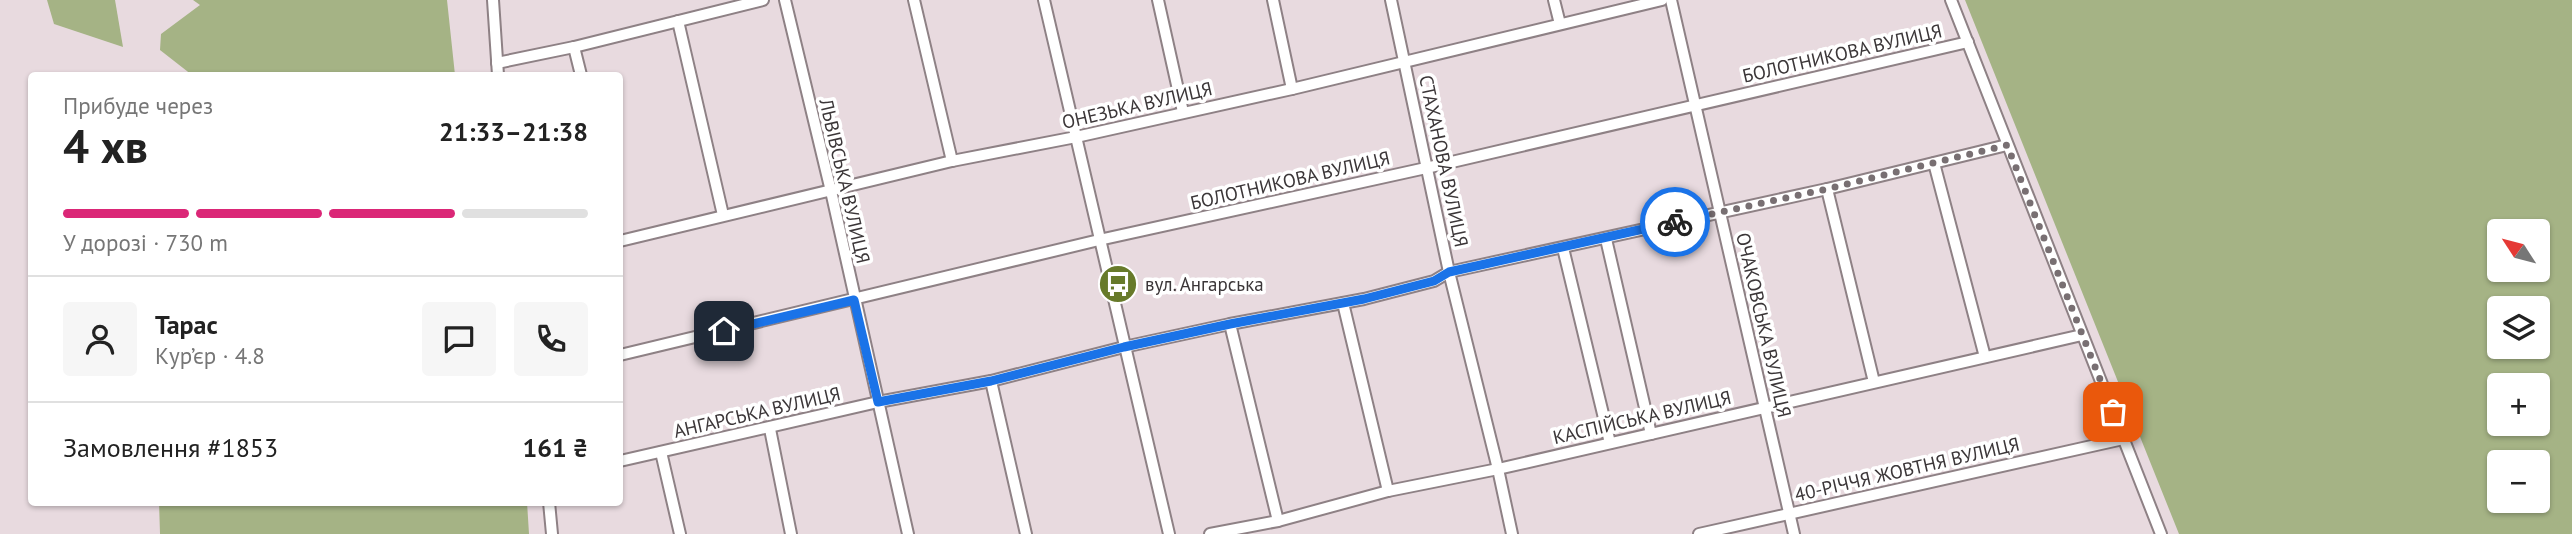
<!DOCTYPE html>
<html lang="uk">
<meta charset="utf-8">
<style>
:root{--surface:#fff;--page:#f6f6f6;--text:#222;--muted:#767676;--line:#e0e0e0;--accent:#db2777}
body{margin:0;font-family:"PT Sans",sans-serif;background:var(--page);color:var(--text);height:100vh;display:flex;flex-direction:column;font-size:26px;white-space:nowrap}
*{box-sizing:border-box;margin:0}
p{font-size:23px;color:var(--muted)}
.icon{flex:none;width:38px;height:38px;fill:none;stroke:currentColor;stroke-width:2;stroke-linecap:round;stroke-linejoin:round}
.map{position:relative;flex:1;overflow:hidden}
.drawer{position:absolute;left:28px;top:72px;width:595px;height:434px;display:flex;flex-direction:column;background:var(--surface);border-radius:7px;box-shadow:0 2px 5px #0004}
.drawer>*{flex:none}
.needle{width:46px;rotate:306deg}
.fabs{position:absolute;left:2487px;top:219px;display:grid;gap:14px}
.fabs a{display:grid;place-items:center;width:63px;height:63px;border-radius:7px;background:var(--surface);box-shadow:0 2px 5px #0004;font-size:35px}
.pin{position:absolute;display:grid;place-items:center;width:60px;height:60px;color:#fff;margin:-30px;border-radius:14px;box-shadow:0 4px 10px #0006}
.courier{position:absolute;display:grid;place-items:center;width:70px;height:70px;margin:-35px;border:5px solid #1a73e8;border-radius:50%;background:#fff;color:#222;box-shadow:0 2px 9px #0007}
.overview em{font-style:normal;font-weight:700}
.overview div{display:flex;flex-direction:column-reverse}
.overview{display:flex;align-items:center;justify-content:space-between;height:119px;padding:0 35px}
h1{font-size:46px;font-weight:700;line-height:52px}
.bar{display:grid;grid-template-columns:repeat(4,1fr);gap:10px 7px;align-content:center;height:84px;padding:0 35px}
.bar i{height:9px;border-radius:5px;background:var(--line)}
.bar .active{background:var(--accent)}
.bar p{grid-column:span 4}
.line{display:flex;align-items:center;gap:18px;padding:0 35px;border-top:2px solid var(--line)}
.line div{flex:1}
.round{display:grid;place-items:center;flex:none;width:74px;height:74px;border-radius:7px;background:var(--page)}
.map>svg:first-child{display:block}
</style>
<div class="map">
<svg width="2572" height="534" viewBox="0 0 2572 534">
<rect width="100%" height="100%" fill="#e8dadf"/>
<g fill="#a5b385" fill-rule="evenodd">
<path d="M 47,0 L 115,0 L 123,47 L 54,24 Z"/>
<path d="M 193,0 L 447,0 L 455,75 L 192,75 L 160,50 L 161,34 L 200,5 Z"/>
<path d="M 1965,0 L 2572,0 L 2572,534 L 2179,534 ZM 2538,231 L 2538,270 L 2499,270 L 2499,231 ZM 2499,308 L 2538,308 L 2538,346 L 2499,346 ZM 2538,385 L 2538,424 L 2499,424 L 2499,385 ZM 2538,462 L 2538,500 L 2499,500 L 2499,462 Z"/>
<path d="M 159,502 L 527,502 L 529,534 L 160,534 Z"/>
</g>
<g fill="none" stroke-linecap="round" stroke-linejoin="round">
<g stroke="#8e8185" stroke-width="14">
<g id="street">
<path d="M 493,0 L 498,75"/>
<path d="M 785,0 L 831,191 L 908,534"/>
<path d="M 914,0 L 952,161"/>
<path d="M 1044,0 L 1169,534"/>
<path d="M 1158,0 L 1183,112"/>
<path d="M 1273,0 L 1292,89"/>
<path d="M 1391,0 L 1449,272 L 1498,469 L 1512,534"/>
<path d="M 1554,0 L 1560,24"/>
<path d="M 1671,0 L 1794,534"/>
<path d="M 1951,0 L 2161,534"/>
<path d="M 678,21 L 723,215"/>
<path d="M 574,47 L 581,75"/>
<path d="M 497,63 L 574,47 L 763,0"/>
<path d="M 1934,163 L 1985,357"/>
<path d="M 1827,189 L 1874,382"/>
<path d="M 1606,239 L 1651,434"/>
<path d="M 620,241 L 952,161 L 1076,137 L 1292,89 L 1662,0"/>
<path d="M 1563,248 L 1610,443"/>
<path d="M 1343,303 L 1388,491"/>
<path d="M 1230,324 L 1278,521"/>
<path d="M 620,355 L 1099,240 L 1426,168 L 1968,42"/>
<path d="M 991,381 L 1026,534"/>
<path d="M 770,429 L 791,534"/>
<path d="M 661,452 L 680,534"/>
<path d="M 620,461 L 878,402 L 991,381 L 1124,347 L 1230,324 L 1364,299 L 1434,281 L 1449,272 L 1827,189 L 2007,145"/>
<path d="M 549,502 L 552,534"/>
<path d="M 1210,534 L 1278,521 L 1388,491 L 1498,469 L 2082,335"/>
<path d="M 1699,534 L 2123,439"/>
</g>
</g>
<use href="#street" stroke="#fff" stroke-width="10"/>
</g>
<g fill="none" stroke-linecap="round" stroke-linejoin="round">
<path stroke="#786f72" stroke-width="7" stroke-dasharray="0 12.6" d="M 1675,222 L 1827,189 L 2007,145 L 2113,412"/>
<path stroke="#1a73e8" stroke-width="9" d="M 724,331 L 854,300 L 878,402 L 991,381 L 1124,347 L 1230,324 L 1364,299 L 1434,281 L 1449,272 L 1675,222"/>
</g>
<defs>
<g id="bus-disc" transform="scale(2.0125)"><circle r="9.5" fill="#677a2a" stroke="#fff"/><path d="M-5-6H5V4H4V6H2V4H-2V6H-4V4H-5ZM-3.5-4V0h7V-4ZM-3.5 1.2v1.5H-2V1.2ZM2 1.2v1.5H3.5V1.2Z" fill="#fff"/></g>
</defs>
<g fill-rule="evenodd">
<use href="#bus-disc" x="1118" y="284"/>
</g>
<g text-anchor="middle" stroke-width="7" stroke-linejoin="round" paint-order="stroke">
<g font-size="19" fill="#3b3638" stroke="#fff">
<text transform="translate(1842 53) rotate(-13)" y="7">БОЛОТНИКОВА ВУЛИЦЯ</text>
<text transform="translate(1137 105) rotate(-13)" y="7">ОНЕЗЬКА ВУЛИЦЯ</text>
<text transform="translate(1444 161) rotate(78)" y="7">СТАХАНОВА ВУЛИЦЯ</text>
<text transform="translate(1290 180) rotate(-13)" y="7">БОЛОТНИКОВА ВУЛИЦЯ</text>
<text transform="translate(845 181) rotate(77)" y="7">ЛЬВІВСЬКА ВУЛИЦЯ</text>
<text transform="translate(1764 325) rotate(77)" y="7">ОЧАКОВСЬКА ВУЛИЦЯ</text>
<text transform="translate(757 412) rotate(-13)" y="7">АНГАРСЬКА ВУЛИЦЯ</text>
<text transform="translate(1642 417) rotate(-13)" y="7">КАСПІЙСЬКА ВУЛИЦЯ</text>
<text transform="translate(1907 469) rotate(-13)" y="7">40-РІЧЧЯ ЖОВТНЯ ВУЛИЦЯ</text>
</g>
<g font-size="19" fill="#3b3638" stroke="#fff" text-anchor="start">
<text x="1145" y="291">вул. Ангарська</text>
</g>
</g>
</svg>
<div class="fabs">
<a><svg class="needle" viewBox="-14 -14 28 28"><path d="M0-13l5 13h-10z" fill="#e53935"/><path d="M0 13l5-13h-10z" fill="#767676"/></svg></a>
<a><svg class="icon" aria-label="layers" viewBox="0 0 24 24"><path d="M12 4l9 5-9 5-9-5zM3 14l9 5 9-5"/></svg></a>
<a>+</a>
<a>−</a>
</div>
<div class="pin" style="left:2113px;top:412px;background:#ea580c"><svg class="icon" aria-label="bag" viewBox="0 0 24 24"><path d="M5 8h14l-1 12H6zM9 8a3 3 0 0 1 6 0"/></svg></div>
<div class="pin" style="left:724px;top:331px;background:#1f2937"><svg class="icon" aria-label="home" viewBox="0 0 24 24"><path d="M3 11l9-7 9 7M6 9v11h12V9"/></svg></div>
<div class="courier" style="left:1675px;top:222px"><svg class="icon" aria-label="bike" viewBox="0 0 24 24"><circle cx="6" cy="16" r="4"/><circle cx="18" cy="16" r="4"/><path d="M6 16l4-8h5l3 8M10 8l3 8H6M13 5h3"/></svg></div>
<section class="drawer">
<div class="overview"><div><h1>4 хв</h1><p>Прибуде через</p></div><em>21:33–21:38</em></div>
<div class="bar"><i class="active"></i><i class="active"></i><i class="active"></i><i></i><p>У дорозі · 730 m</p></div>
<div class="line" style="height:126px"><a class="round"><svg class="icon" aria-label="person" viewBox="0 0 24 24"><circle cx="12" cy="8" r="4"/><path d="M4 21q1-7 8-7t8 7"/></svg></a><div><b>Тарас</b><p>Кур’єр · 4.8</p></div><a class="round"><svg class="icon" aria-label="chat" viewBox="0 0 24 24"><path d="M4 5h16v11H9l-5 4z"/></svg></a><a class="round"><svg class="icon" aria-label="phone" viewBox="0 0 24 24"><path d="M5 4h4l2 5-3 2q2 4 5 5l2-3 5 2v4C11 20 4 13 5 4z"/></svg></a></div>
<div class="line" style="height:91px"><div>Замовлення #1853</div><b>161 ₴</b></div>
</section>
</div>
